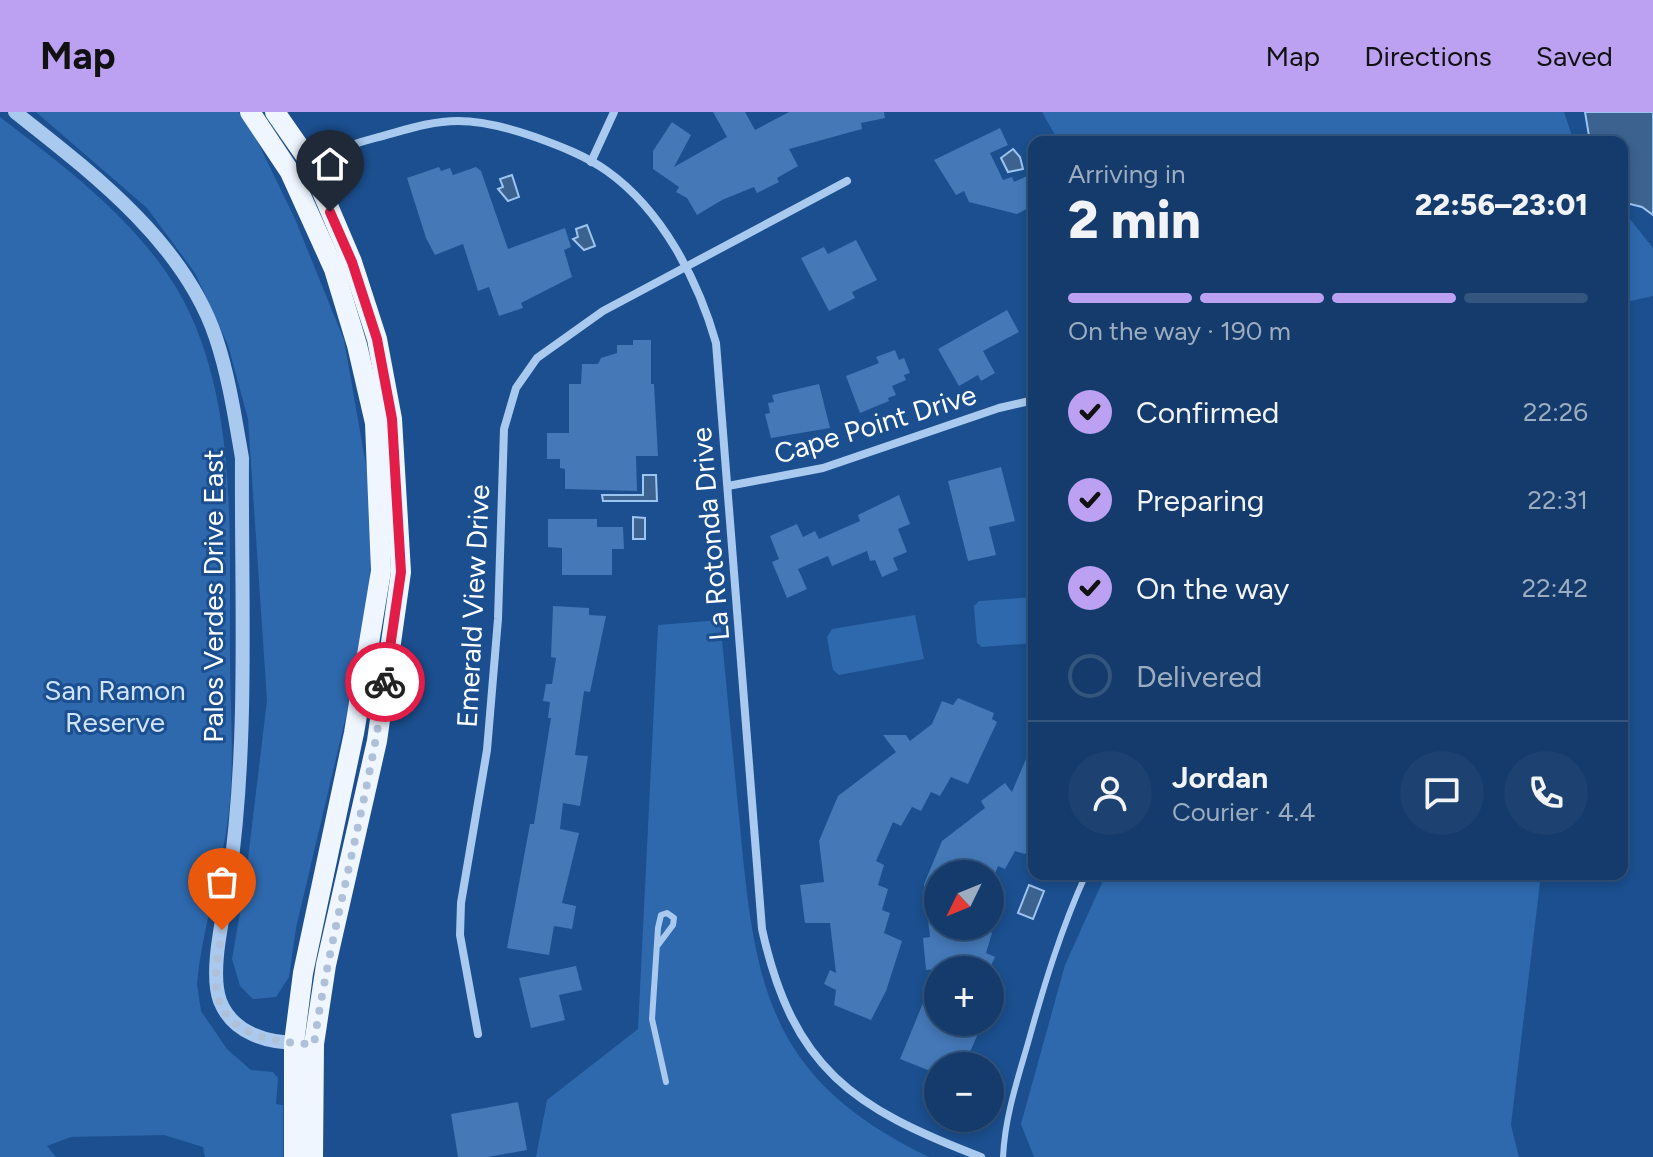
<!DOCTYPE html>
<meta charset="utf-8">
<style>
:root{--surface:#143b6b;--page:#1d4271;--text:#f1f3f6;--muted:#9dadc1;--line:#33557e;--accent:#bca0f2}
body{margin:0;font-family:Figtree,sans-serif;background:var(--page);color:var(--text);height:100vh;display:flex;flex-direction:column;font-size:30px;white-space:nowrap}
*{box-sizing:border-box;margin:0}
p{font-size:26px;color:var(--muted)}
.icon{flex:none;width:44px;height:44px;fill:none;stroke:currentColor;stroke-width:2;stroke-linecap:round;stroke-linejoin:round}
.map{position:relative;flex:1;overflow:hidden}
.drawer{position:absolute;left:1028px;top:24px;width:600px;height:744px;display:flex;flex-direction:column;background:var(--surface);border-radius:16px;box-shadow:0 4px 12px #0003,0 0 0 2px var(--line)}
.drawer>*{flex:none}
.needle{width:52px;rotate:227deg}
.controls{position:absolute;left:924px;top:748px;display:grid;gap:16px}
.controls a{display:grid;place-items:center;width:80px;height:80px;border-radius:50%;background:var(--surface);box-shadow:0 4px 12px #0003,0 0 0 2px var(--line);font-size:40px}
.pin{position:absolute;display:grid;place-items:center;width:68px;height:68px;color:#fff;margin:-82px -34px;border-radius:50% 50% 50% 0;rotate:-45deg;box-shadow:0 0 8px #0007}
.pin .icon{rotate:45deg}
.courier{position:absolute;display:grid;place-items:center;width:80px;height:80px;margin:-40px;border:6px solid #e11d48;border-radius:50%;background:#fff;color:#222;box-shadow:0 2px 10px #0007}
.overview em{font-style:normal;font-weight:800}
.overview div{display:flex;flex-direction:column-reverse}
.overview{display:flex;align-items:center;justify-content:space-between;height:136px;padding:0 40px}
h1{font-size:52px;font-weight:800;line-height:60px}
.bar{display:grid;grid-template-columns:repeat(4,1fr);gap:12px 8px;align-content:center;height:96px;padding:0 40px}
.bar i{height:10px;border-radius:6px;background:var(--line)}
.bar .on{background:var(--accent)}
.bar p{grid-column:span 4}
.line{display:flex;align-items:center;gap:20px;padding:0 40px;border-top:2px solid var(--line)}
.line div{flex:1}
.round{display:grid;place-items:center;flex:none;width:84px;height:84px;border-radius:42px;background:var(--page)}
ol{padding:0 40px;list-style:none}
li{display:flex;align-items:center;gap:24px;height:88px}
li p{margin-inline-start:auto}
li .icon{padding:8px;border-radius:50%;background:var(--accent);color:#111;stroke-width:4}
li:last-child{color:var(--muted)}
li i{width:44px;height:44px;border:4px solid var(--line);border-radius:50%}
header{display:flex;align-items:center;gap:48px;box-sizing:border-box;height:112px;padding:0 40px;background:var(--accent);color:#111}
header strong{font-size:38px}
nav{display:flex;gap:44px;margin-inline-start:auto;font-size:28px}
.map>svg:first-child{display:block}
</style>
<header>
<strong>Map</strong>
<nav><a>Map</a><a>Directions</a><a>Saved</a></nav>
</header>
<div class="map">
<svg width="1653" height="1045" viewBox="0 0 1653 1045">
<rect width="100%" height="100%" fill="#1b4f8f"/>
<g fill="#2e69ad">
<path d="M 36,0 L 239,0 L 249,12 L 295,107 L 344,228 L 373,393 L 369,477 L 358,553 L 296,816 L 289,865 L 276,885 L 253,887 L 240,874 L 232,847 L 245,772 L 267,588 L 248,307 L 228,233 L 195,161 L 147,96 Z"/>
<path d="M 1042,0 L 1564,0 L 1574,30 L 1059,30 Z"/>
<path d="M 0,5 C 64,54 135,107 177,177 C 239,282 229,424 230,543 C 230,591 234,640 230,688 C 225,750 203,810 197,872 L 201,899 L 227,937 L 251,958 L 273,960 L 278,966 L 276,992 L 283,993 L 283,1045 L 205,1045 L 203,1035 L 164,1023 L 71,1025 L 47,1034 L 56,1045 L 0,1045 Z"/>
<path d="M 1622,97 L 1653,136 L 1653,184 L 1622,191 Z"/>
<path d="M 1034,485 L 1034,531 L 982,535 L 977,531 L 974,494 L 979,489 Z"/>
<path d="M 915,503 L 924,547 L 839,563 L 833,558 L 827,525 L 832,517 Z"/>
<path d="M 720,508 C 727,577 733,645 740,714 C 755,876 769,968 929,1045 L 536,1045 L 547,988 L 638,917 L 658,513 Z"/>
<path d="M 1106,762 L 1541,762 L 1511,1013 L 1519,1045 L 1034,1045 L 1021,1012 L 1065,853 Z"/>
</g>
<g fill="#3c6290" stroke="#9cc4f0" stroke-width="2">
<path d="M 1585,0 L 1653,0 L 1653,103 L 1642,95 L 1622,90 L 1622,30 L 1590,30 Z"/>
<path d="M 1013,37 L 1020,45 L 1023,57 L 1008,60 L 1001,46 Z"/>
<path d="M 512,63 L 519,85 L 508,89 L 498,77 L 503,75 L 500,67 Z"/>
<path d="M 587,113 L 595,134 L 584,138 L 573,127 L 578,125 L 576,117 Z"/>
<path d="M 643,363 L 656,363 L 657,389 L 603,389 L 602,383 L 643,383 Z"/>
<path d="M 633,405 L 645,406 L 645,427 L 633,427 Z"/>
<path d="M 1029,773 L 1044,779 L 1033,807 L 1018,801 Z"/>
</g>
<g fill="#4478b7">
<path d="M 713,0 L 745,0 L 755,18 L 789,0 L 884,0 L 885,6 L 861,11 L 862,17 L 789,37 L 798,54 L 777,66 L 779,70 L 757,81 L 754,75 L 722,88 L 697,103 L 687,86 L 676,80 L 679,75 L 653,57 L 653,39 L 672,10 L 691,23 L 674,55 L 727,25 Z"/>
<path d="M 1000,16 L 1008,33 L 990,41 L 1003,68 L 1012,65 L 1014,70 L 1034,61 L 1034,93 L 1017,102 L 969,90 L 964,79 L 956,83 L 934,48 Z"/>
<path d="M 439,55 L 441,59 L 450,56 L 453,63 L 476,55 L 481,59 L 508,137 L 565,116 L 571,135 L 564,138 L 572,165 L 521,191 L 523,196 L 499,204 L 489,175 L 478,179 L 463,132 L 435,143 L 426,126 L 407,66 Z"/>
<path d="M 856,128 L 877,168 L 852,180 L 855,186 L 829,199 L 801,146 L 824,135 L 828,142 Z"/>
<path d="M 1007,198 L 1019,220 L 983,239 L 995,261 L 981,269 L 978,263 L 959,274 L 938,237 Z"/>
<path d="M 633,228 L 651,228 L 651,272 L 654,272 L 658,344 L 636,344 L 637,379 L 565,377 L 565,357 L 560,356 L 560,347 L 547,347 L 547,321 L 569,321 L 569,272 L 581,272 L 582,252 L 598,252 L 601,246 L 617,241 L 617,233 L 633,233 Z"/>
<path d="M 895,238 L 899,248 L 904,246 L 910,261 L 904,263 L 906,268 L 892,274 L 896,283 L 888,286 L 889,289 L 860,301 L 846,264 L 879,251 L 876,245 Z"/>
<path d="M 819,272 L 830,316 L 771,326 L 765,302 L 770,301 L 768,291 L 774,290 L 772,283 Z"/>
<path d="M 1001,355 L 1015,409 L 989,415 L 996,443 L 968,449 L 948,369 Z"/>
<path d="M 899,383 L 910,412 L 898,417 L 907,440 L 893,446 L 898,458 L 882,465 L 875,448 L 870,449 L 867,439 L 832,454 L 828,444 L 798,457 L 807,477 L 787,486 L 772,450 L 779,447 L 770,424 L 797,412 L 803,425 L 815,419 L 819,427 L 860,409 L 858,403 Z"/>
<path d="M 548,407 L 597,407 L 597,415 L 623,415 L 624,437 L 612,437 L 612,463 L 562,463 L 562,436 L 548,435 Z"/>
<path d="M 553,494 L 589,496 L 589,503 L 606,504 L 590,580 L 584,579 L 575,643 L 588,644 L 580,694 L 563,691 L 560,717 L 579,721 L 562,791 L 576,794 L 572,817 L 554,814 L 549,843 L 507,836 L 530,712 L 534,712 L 551,606 L 548,606 L 550,590 L 543,589 L 546,572 L 552,572 L 556,546 L 551,545 Z"/>
<path d="M 958,586 L 994,601 L 992,607 L 997,610 L 968,672 L 951,665 L 940,684 L 931,680 L 921,699 L 912,695 L 901,714 L 893,710 L 883,733 L 876,749 L 884,753 L 878,773 L 888,777 L 882,798 L 890,801 L 884,821 L 902,829 L 886,879 L 871,908 L 834,893 L 836,878 L 824,872 L 830,858 L 836,861 L 830,811 L 805,811 L 800,773 L 824,770 L 819,729 L 838,684 L 896,640 L 883,623 L 906,623 L 910,629 L 932,612 L 942,589 L 953,593 Z"/>
<path d="M 1034,628 L 1034,726 L 1031,734 L 1025,742 L 1015,739 L 1005,757 L 998,754 L 995,762 L 938,762 L 938,814 L 984,814 L 983,817 L 992,821 L 986,841 L 995,845 L 989,858 L 938,858 L 938,910 L 983,910 L 964,954 L 938,954 L 938,962 L 900,947 L 937,857 L 926,858 L 923,826 L 930,825 L 924,772 L 942,729 L 985,696 L 981,689 L 1005,671 L 1012,680 Z"/>
<path d="M 576,854 L 582,878 L 559,883 L 565,908 L 531,916 L 519,866 Z"/>
<path d="M 518,990 L 527,1038 L 488,1045 L 458,1045 L 451,1002 Z"/>
</g>
<g fill="none" stroke-linecap="round" stroke-linejoin="round">
<g stroke="#a9c9ee" stroke-width="6">
<path d="M 658,833 L 673,813 L 674,806 L 667,801 L 661,803 L 658,816 L 652,907 L 666,970"/>
<path d="M 1003,1045 C 1005,1005 1017,969 1028,931 C 1044,873 1061,817 1086,762"/>
</g>
<g stroke="#a9c9ee" stroke-width="8">
<path d="M 591,50 L 614,0"/>
<path d="M 290,60 C 316,45 345,34 375,26 C 402,19 429,9 458,9 C 483,9 512,17 535,25 C 560,34 586,44 607,59 C 662,98 698,168 716,231 L 762,817 C 793,957 853,996 981,1045"/>
<path d="M 728,374 L 823,356 L 999,296 L 1034,288"/>
<path d="M 478,922 L 460,823 L 461,791 L 487,638 L 498,507 L 504,317 L 516,276 L 537,246 L 603,199 L 847,69"/>
</g>
<path stroke="#a9c9ee" stroke-width="14" d="M 15,0 C 91,60 184,130 216,226 C 229,265 235,306 242,346 C 241,487 249,630 229,769 C 224,802 209,859 220,889 C 233,922 268,931 300,931"/>
<g stroke="#f0f6ff" stroke-width="20">
<path d="M 250,0 L 290,60 L 334,157 L 357,233 L 375,311 L 381,459 L 354,621 L 303,861 L 294,931 L 294,1045"/>
<path d="M 275,0 L 309,49 L 352,150 L 377,227 L 392,307 L 401,460 L 377,629 L 326,853 L 314,932 L 313,1045"/>
</g>
</g>
<g fill="none" stroke-linecap="round" stroke-linejoin="round">
<path stroke="#afc1d8" stroke-width="8" stroke-dasharray="0 14.4" d="M 222,818 C 220,835 216,852 216,868 C 215,922 272,931 314,932 C 332,810 368,692 385,570"/>
<path stroke="#e11d48" stroke-width="10" d="M 330,100 L 352,150 L 377,227 L 392,307 L 401,460 L 385,570"/>
</g>
<g text-anchor="middle" stroke-width="6" stroke-linejoin="round" paint-order="stroke">
<g font-size="28" fill="#fff" stroke="#1b4f8f">
<text transform="translate(875 312) rotate(-17)" y="10">Cape Point Drive</text>
<text transform="translate(710 422) rotate(-95)" y="10">La Rotonda Drive</text>
<text transform="translate(213 484) rotate(-90)" y="10">Palos Verdes Drive East</text>
<text transform="translate(473 494) rotate(-87)" y="10">Emerald View Drive</text>
</g>
<g font-size="28" fill="#cfe3fa" stroke="#1b4f8f">
<text x="115" y="588">San Ramon<tspan x="115" dy="32">Reserve</tspan></text>
</g>
</g>
</svg>
<div class="controls">
<a><svg class="needle" viewBox="-14 -14 28 28"><path d="M0-13l5 13h-10z" fill="#e53935"/><path d="M0 13l5-13h-10z" fill="#9dadc1"/></svg></a>
<a>+</a>
<a>−</a>
</div>
<div class="pin" style="left:222px;top:818px;background:#ea580c"><svg class="icon" aria-label="bag" viewBox="0 0 24 24"><path d="M5 8h14l-1 12H6zM9 8a3 3 0 0 1 6 0"/></svg></div>
<div class="pin" style="left:330px;top:100px;background:#1f2937"><svg class="icon" aria-label="home" viewBox="0 0 24 24"><path d="M3 11l9-7 9 7M6 9v11h12V9"/></svg></div>
<div class="courier" style="left:385px;top:570px"><svg class="icon" aria-label="bike" viewBox="0 0 24 24"><circle cx="6" cy="16" r="4"/><circle cx="18" cy="16" r="4"/><path d="M6 16l4-8h5l3 8M10 8l3 8H6M13 5h3"/></svg></div>
<section class="drawer">
<div class="overview"><div><h1>2 min</h1><p>Arriving in</p></div><em>22:56–23:01</em></div>
<div class="bar"><i class="on"></i><i class="on"></i><i class="on"></i><i></i><p>On the way · 190 m</p></div>
<ol>
<li><svg class="icon" aria-label="check" viewBox="0 0 24 24"><path d="M5 12l5 5 9-10"/></svg>Confirmed<p>22:26</p></li>
<li><svg class="icon" aria-label="check" viewBox="0 0 24 24"><path d="M5 12l5 5 9-10"/></svg>Preparing<p>22:31</p></li>
<li><svg class="icon" aria-label="check" viewBox="0 0 24 24"><path d="M5 12l5 5 9-10"/></svg>On the way<p>22:42</p></li>
<li><i></i>Delivered</li>
</ol>
<div class="line" style="height:144px"><a class="round"><svg class="icon" aria-label="person" viewBox="0 0 24 24"><circle cx="12" cy="8" r="4"/><path d="M4 21q1-7 8-7t8 7"/></svg></a><div><b>Jordan</b><p>Courier · 4.4</p></div><a class="round"><svg class="icon" aria-label="chat" viewBox="0 0 24 24"><path d="M4 5h16v11H9l-5 4z"/></svg></a><a class="round"><svg class="icon" aria-label="phone" viewBox="0 0 24 24"><path d="M5 4h4l2 5-3 2q2 4 5 5l2-3 5 2v4C11 20 4 13 5 4z"/></svg></a></div>
</section>
</div>
